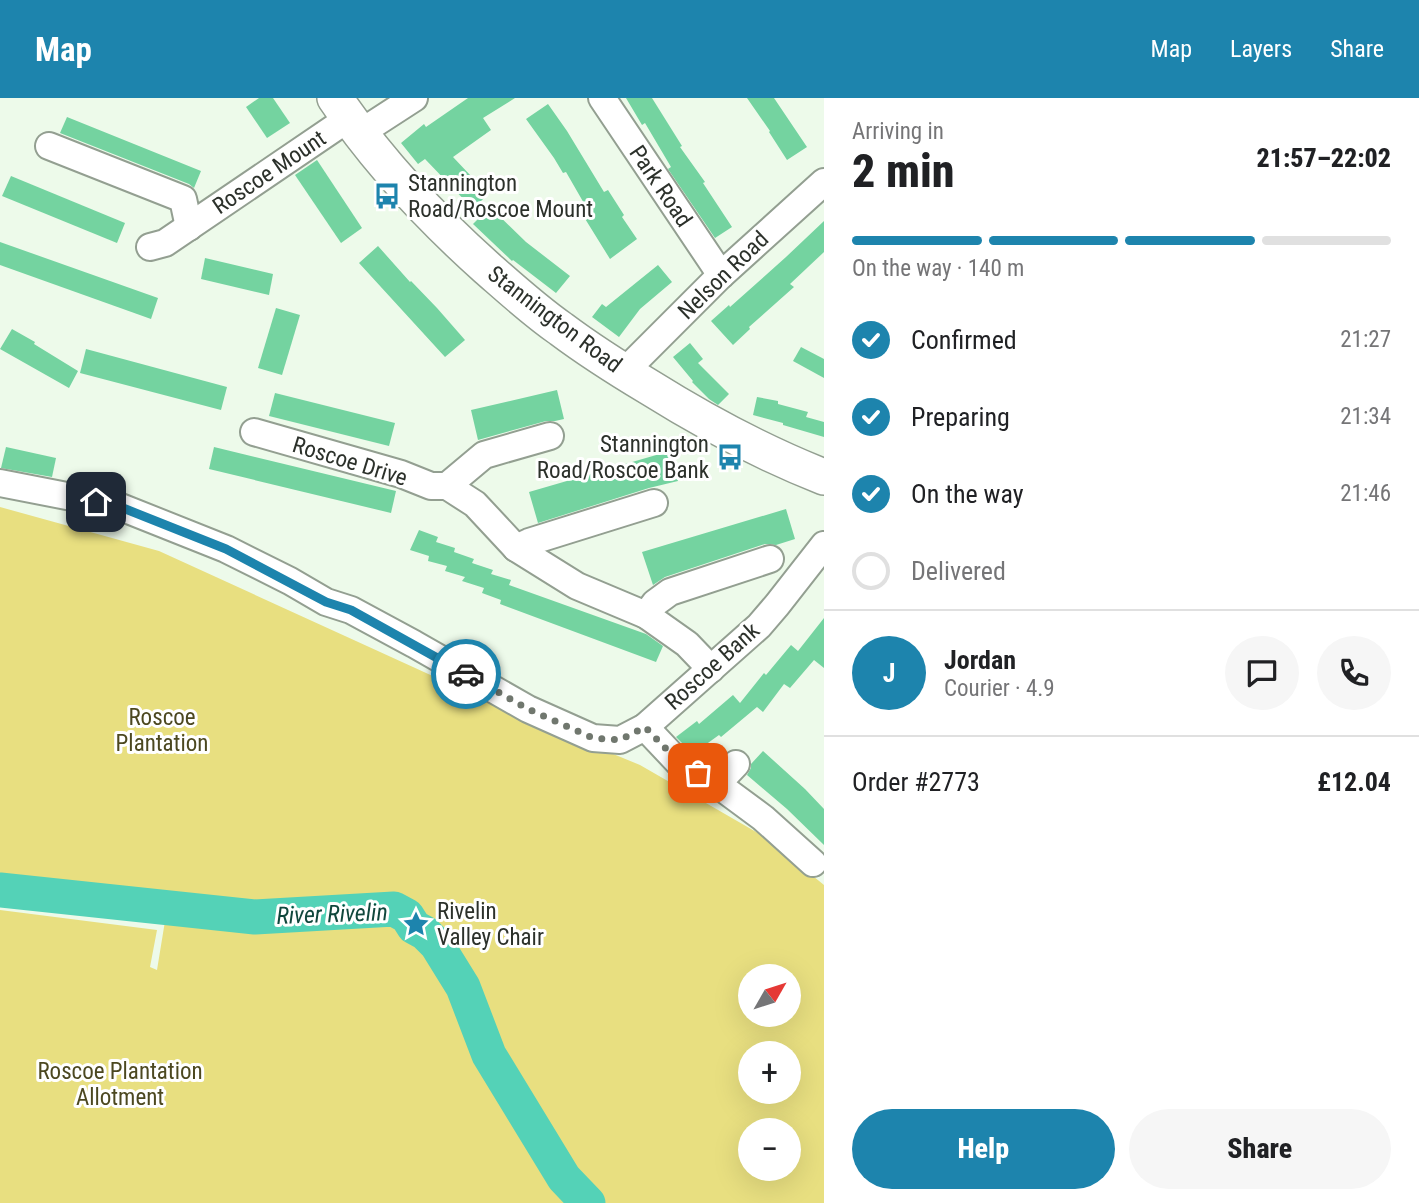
<!DOCTYPE html>
<meta charset="utf-8">
<style>
:root{--surface:#fff;--page:#f6f6f6;--text:#202124;--muted:#757577;--line:#e0e0e0;--accent:#1d84ad}
body{margin:0;font-family:"Roboto Condensed",sans-serif;background:var(--page);color:var(--text);height:100vh;display:flex;flex-direction:column;font-size:26px;white-space:nowrap}
*{box-sizing:border-box;margin:0}
p{font-size:23px;color:var(--muted)}
.icon{flex:none;width:38px;height:38px;fill:none;stroke:currentColor;stroke-width:2;stroke-linecap:round;stroke-linejoin:round}
.map{position:relative;flex:1;overflow:hidden}
.side{display:flex;flex-direction:column;background:var(--surface);width:595px}
.side>*{flex:none}
.needle{width:46px;rotate:51deg}
.buttons{position:absolute;left:738px;top:866px;display:grid;gap:14px}
.buttons a{display:grid;place-items:center;width:63px;height:63px;border-radius:50%;background:var(--surface);box-shadow:0 7px 28px #0002;font-size:35px}
.pin{position:absolute;display:grid;place-items:center;width:60px;height:60px;color:#fff;margin:-30px;border-radius:14px;box-shadow:0 4px 10px #0006}
.courier{position:absolute;display:grid;place-items:center;width:70px;height:70px;margin:-35px;border:5px solid #1d84ad;border-radius:50%;background:#fff;color:#222;box-shadow:0 2px 9px #0007}
.summary em{font-style:normal;font-weight:800}
.summary div{display:flex;flex-direction:column-reverse}
.summary{display:flex;align-items:center;justify-content:space-between;height:119px;padding:0 28px}
h1{font-size:46px;font-weight:800;line-height:52px}
.bar{display:grid;grid-template-columns:repeat(4,1fr);gap:10px 7px;align-content:center;height:84px;padding:0 28px}
.bar i{height:9px;border-radius:5px;background:var(--line)}
.bar .on{background:var(--accent)}
.bar p{grid-column:span 4}
.line{display:flex;align-items:center;gap:18px;padding:0 28px;border-top:2px solid var(--line)}
.line div{flex:1}
.round{display:grid;place-items:center;flex:none;width:74px;height:74px;border-radius:37px;background:var(--page)}
ol{padding:0 28px;list-style:none}
li{display:flex;align-items:center;gap:21px;height:77px}
li p{margin-inline-start:auto}
li .icon{padding:7px;border-radius:50%;background:var(--accent);color:#fff;stroke-width:4}
li:last-child{color:var(--muted)}
li i{width:38px;height:38px;border:4px solid var(--line);border-radius:50%}
.action{display:flex;gap:14px;margin-top:auto;padding:14px 28px}
.action a{flex:1;height:80px;border-radius:42px;background:var(--accent);color:#fff;font-size:28px;font-weight:800;line-height:80px;text-align:center}
.action a+a{background:var(--page);color:var(--text)}
header{display:flex;align-items:center;gap:42px;box-sizing:border-box;height:98px;padding:0 35px;background:var(--accent);color:#fff}
header strong{font-size:33px}
nav{display:flex;gap:38px;margin-inline-start:auto;font-size:24px}
main{display:flex;flex:1;min-height:0}
.map>svg:first-child{display:block}
</style>
<header>
<strong>Map</strong>
<nav><a>Map</a><a>Layers</a><a>Share</a></nav>
</header>
<main>
<div class="map">
<svg width="824" height="1105" viewBox="0 0 824 1105">
<rect width="100%" height="100%" fill="#edfaea"/>
<g fill="#e8df80" fill-rule="evenodd">
<path d="M 0,409 L 159,453 L 516,616 L 640,667 L 765,739 L 824,787 L 824,1105 L 602,1105 L 571,1078 L 495,952 L 473,885 L 438,833 L 400,804 L 241,806 L 61,782 L 0,777 ZM 751,878 L 789,878 L 789,917 L 751,917 ZM 751,956 L 789,956 L 789,994 L 751,994 ZM 751,1032 L 789,1032 L 789,1071 L 751,1071 Z"/>
<path d="M 0,812 L 157,832 L 150,869 L 157,872 L 165,823 L 256,832 L 334,823 L 400,822 L 423,845 L 435,853 L 462,903 L 482,966 L 526,1046 L 560,1094 L 573,1105 L 0,1105 Z"/>
</g>
<g fill="none" stroke-linecap="round" stroke-linejoin="round">
<path stroke="#54d2b7" stroke-width="35" d="M 0,792 L 255,819 L 394,811 L 407,818 L 414,829 L 425,835 L 437,847 L 463,889 L 489,957 L 564,1080 L 588,1105"/>
</g>
<g fill="#74d3a0">
<path d="M 259,0 L 273,0 L 290,25 L 267,40 L 246,9 Z"/>
<path d="M 468,0 L 515,0 L 483,20 L 491,32 L 453,59 L 488,96 L 473,111 L 425,61 L 418,66 L 401,45 L 424,26 L 426,29 Z"/>
<path d="M 626,0 L 652,0 L 682,48 L 680,49 L 705,84 L 703,85 L 732,129 L 715,140 L 668,71 L 671,69 L 645,25 L 642,27 Z"/>
<path d="M 747,0 L 774,0 L 807,49 L 787,62 L 769,34 L 770,33 Z"/>
<path d="M 548,6 L 567,33 L 604,94 L 608,92 L 624,117 L 622,119 L 637,141 L 610,161 L 579,111 L 585,107 L 566,74 L 563,75 L 554,60 L 526,21 Z"/>
<path d="M 67,19 L 201,73 L 194,90 L 189,86 L 60,35 Z"/>
<path d="M 317,62 L 362,130 L 341,145 L 295,77 Z"/>
<path d="M 11,78 L 125,125 L 117,145 L 2,98 Z"/>
<path d="M 490,109 L 526,144 L 570,178 L 556,195 L 513,162 L 512,163 L 473,126 Z"/>
<path d="M 824,123 L 824,154 L 790,186 L 794,189 L 749,229 L 750,231 L 733,247 L 711,223 L 729,207 L 730,209 L 786,159 Z"/>
<path d="M 0,144 L 158,200 L 151,221 L 0,167 Z"/>
<path d="M 378,148 L 410,184 L 411,183 L 437,210 L 465,242 L 445,259 L 359,165 Z"/>
<path d="M 205,160 L 273,176 L 269,197 L 201,181 Z"/>
<path d="M 658,167 L 672,184 L 640,211 L 619,239 L 592,219 L 602,206 L 606,209 Z"/>
<path d="M 276,210 L 300,217 L 282,277 L 258,270 Z"/>
<path d="M 12,231 L 35,244 L 34,246 L 78,273 L 69,290 L 0,251 Z"/>
<path d="M 690,245 L 703,261 L 698,265 L 729,296 L 718,307 L 709,301 L 692,284 L 693,283 L 673,259 Z"/>
<path d="M 801,249 L 824,261 L 824,280 L 793,263 Z"/>
<path d="M 86,251 L 227,289 L 221,312 L 80,275 Z"/>
<path d="M 557,292 L 564,321 L 555,323 L 546,323 L 478,342 L 471,312 Z"/>
<path d="M 275,295 L 395,325 L 389,348 L 269,318 Z"/>
<path d="M 757,299 L 778,303 L 778,306 L 808,314 L 806,319 L 824,324 L 824,339 L 783,327 L 783,325 L 753,317 Z"/>
<path d="M 6,349 L 56,360 L 52,379 L 1,370 Z"/>
<path d="M 214,349 L 396,393 L 391,415 L 209,371 Z"/>
<path d="M 670,353 L 678,383 L 649,390 L 538,425 L 529,394 Z"/>
<path d="M 786,411 L 795,441 L 776,447 L 765,446 L 665,479 L 653,487 L 642,454 Z"/>
<path d="M 419,432 L 438,439 L 436,444 L 455,450 L 454,454 L 474,461 L 472,465 L 493,472 L 491,476 L 511,482 L 509,487 L 646,536 L 663,548 L 656,564 L 500,506 L 501,502 L 482,495 L 484,490 L 462,483 L 465,479 L 445,473 L 447,468 L 428,463 L 429,458 L 410,452 Z"/>
<path d="M 824,520 L 824,570 L 814,562 L 790,590 L 784,586 L 763,614 L 757,609 L 721,639 L 719,637 L 694,655 L 689,652 L 676,639 L 697,623 L 699,626 L 733,597 L 740,605 L 764,575 L 766,577 L 791,547 L 798,553 Z"/>
<path d="M 763,653 L 805,691 L 824,711 L 824,747 L 787,711 L 747,677 L 751,670 L 751,666 Z"/>
</g>
<g fill="none" stroke-linecap="round" stroke-linejoin="round">
<g stroke="#939f91" stroke-width="30">
<g id="minor">
<path d="M 602,0 L 721,177"/>
<path d="M 360,35 L 414,0"/>
<path d="M 49,48 L 183,101 L 189,129"/>
<path d="M 150,149 L 165,145 L 349,20"/>
<path d="M 624,274 L 721,177 L 824,84"/>
<path d="M 254,334 L 401,376 L 431,388 L 447,388 L 475,406 L 516,450 L 577,488 L 646,517 L 687,546 L 711,571"/>
<path d="M 0,385 L 118,408 L 226,451 L 290,483 L 326,504 L 351,512 L 414,546 L 528,611 L 593,640 L 620,642 L 645,629 L 759,528 L 777,507 L 824,447"/>
<path d="M 447,388 L 484,357 L 550,338"/>
<path d="M 516,450 L 529,444 L 654,405"/>
<path d="M 646,517 L 655,505 L 670,494 L 770,461"/>
<path d="M 645,629 L 679,665 L 717,686 L 763,720 L 813,765"/>
<path d="M 717,686 L 736,666"/>
</g>
</g>
<g stroke="#939f91" stroke-width="38">
<path id="major" d="M 335,0 C 378,64 430,119 487,170 C 511,191 535,213 561,231 C 589,252 619,271 649,289 C 705,324 763,355 824,379"/>
</g>
<use href="#minor" stroke="#fff" stroke-width="26"/>
<use href="#major" stroke="#fff" stroke-width="35"/>
</g>
<g fill="none" stroke-linecap="round" stroke-linejoin="round">
<path stroke="#70776e" stroke-width="7" stroke-dasharray="0 12.6" d="M 466,576 L 528,611 L 593,640 L 620,642 L 645,629 L 679,664 L 698,675"/>
<path stroke="#1d84ad" stroke-width="9" d="M 96,404 L 118,408 L 226,451 L 326,504 L 351,512 L 466,576"/>
</g>
<defs>
<g id="bus-bare" transform="scale(2.1)"><path d="M-5-6H5V4H4V6H2V4H-2V6H-4V4H-5ZM-3.5-4V0h7V-4ZM-3.5 1.2v1.5H-2V1.2ZM2 1.2v1.5H3.5V1.2Z" fill="#1d84ad" stroke="#fff" stroke-width="2.5" paint-order="stroke"/></g>
<g id="sight-bare" transform="scale(2.1)"><path d="M0-6L1.8-2.2L6-1.7L2.9 1.2L3.7 5.4L0 3.3L-3.7 5.4L-2.9 1.2L-6-1.7L-1.8-2.2Z" fill="#1d84ad" stroke="#fff" stroke-width="2.5" paint-order="stroke"/></g>
</defs>
<g fill-rule="evenodd">
<use href="#bus-bare" x="387" y="98"/>
<use href="#bus-bare" x="730" y="359"/>
<use href="#sight-bare" x="416" y="826"/>
</g>
<g text-anchor="middle" stroke-width="6" stroke-linejoin="round" paint-order="stroke">
<g font-size="23" fill="#2c312b" stroke="#fff">
<text transform="translate(269 74) rotate(-34)" y="8">Roscoe Mount</text>
<text transform="translate(661 88) rotate(56)" y="8">Park Road</text>
<text transform="translate(723 177) rotate(-44)" y="8">Nelson Road</text>
<text transform="translate(555 221) rotate(37)" y="8">Stannington Road</text>
<text transform="translate(350 363) rotate(17)" y="8">Roscoe Drive</text>
<text transform="translate(712 568) rotate(-42)" y="8">Roscoe Bank</text>
</g>
<g font-size="23" fill="#2c312b" stroke="#fff" text-anchor="start">
<text x="408" y="93">Stannington<tspan x="408" dy="26">Road/Roscoe Mount</tspan></text>
<text x="709" y="354" text-anchor="end">Stannington<tspan x="709" dy="26">Road/Roscoe Bank</tspan></text>
<text x="437" y="821">Rivelin<tspan x="437" dy="26">Valley Chair</tspan></text>
</g>
<g font-size="23" fill="#4c4820" stroke="#fff">
<text x="162" y="627">Roscoe<tspan x="162" dy="26">Plantation</tspan></text>
<text x="120" y="981">Roscoe Plantation<tspan x="120" dy="26">Allotment</tspan></text>
</g>
<g font-size="24" font-style="italic" fill="#10473c" stroke="#fff">
<text transform="translate(332 816) rotate(-2)" y="8">River Rivelin</text>
</g>
</g>
</svg>
<div class="buttons">
<a><svg class="needle" viewBox="-14 -14 28 28"><path d="M0-13l5 13h-10z" fill="#e53935"/><path d="M0 13l5-13h-10z" fill="#757577"/></svg></a>
<a>+</a>
<a>−</a>
</div>
<div class="pin" style="left:698px;top:675px;background:#ea580c"><svg class="icon" aria-label="bag" viewBox="0 0 24 24"><path d="M5 8h14l-1 12H6zM9 8a3 3 0 0 1 6 0"/></svg></div>
<div class="pin" style="left:96px;top:404px;background:#1f2937"><svg class="icon" aria-label="home" viewBox="0 0 24 24"><path d="M3 11l9-7 9 7M6 9v11h12V9"/></svg></div>
<div class="courier" style="left:466px;top:576px"><svg class="icon" aria-label="car" viewBox="0 0 24 24"><path d="M5 17H2v-5l4-1 3-4h7l3 4 3 1v5h-3M9 17h6M6 11h13"/><circle cx="7" cy="17" r="2"/><circle cx="17" cy="17" r="2"/></svg></div>
</div>
<section class="side">
<div class="summary"><div><h1>2 min</h1><p>Arriving in</p></div><em>21:57–22:02</em></div>
<div class="bar"><i class="on"></i><i class="on"></i><i class="on"></i><i></i><p>On the way · 140 m</p></div>
<ol>
<li><svg class="icon" aria-label="check" viewBox="0 0 24 24"><path d="M5 12l5 5 9-10"/></svg>Confirmed<p>21:27</p></li>
<li><svg class="icon" aria-label="check" viewBox="0 0 24 24"><path d="M5 12l5 5 9-10"/></svg>Preparing<p>21:34</p></li>
<li><svg class="icon" aria-label="check" viewBox="0 0 24 24"><path d="M5 12l5 5 9-10"/></svg>On the way<p>21:46</p></li>
<li><i></i>Delivered</li>
</ol>
<div class="line" style="height:126px"><b class="round" style="background:var(--accent);color:#fff">J</b><div><b>Jordan</b><p>Courier · 4.9</p></div><a class="round"><svg class="icon" aria-label="chat" viewBox="0 0 24 24"><path d="M4 5h16v11H9l-5 4z"/></svg></a><a class="round"><svg class="icon" aria-label="phone" viewBox="0 0 24 24"><path d="M5 4h4l2 5-3 2q2 4 5 5l2-3 5 2v4C11 20 4 13 5 4z"/></svg></a></div>
<div class="line" style="height:91px"><div>Order #2773</div><b>£12.04</b></div>
<div class="action"><a>Help</a><a>Share</a></div>
</section>
</main>
